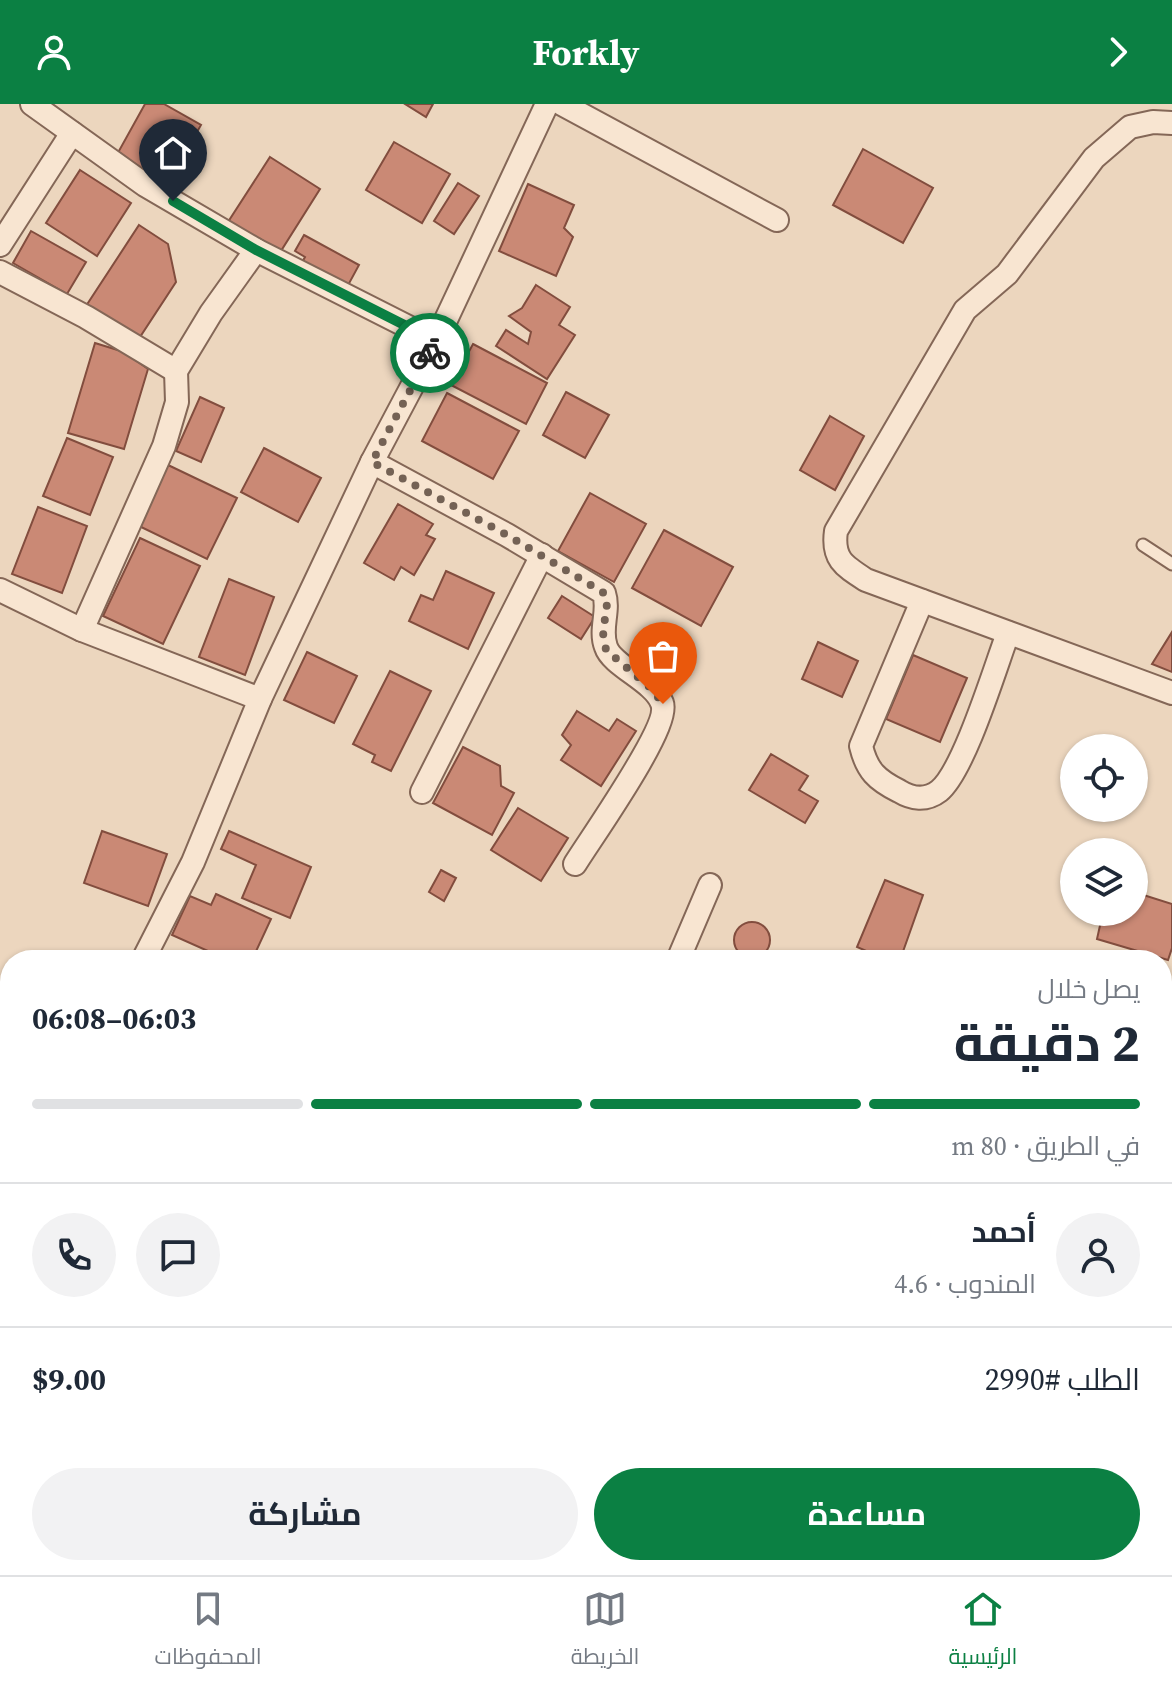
<!DOCTYPE html>
<html lang="ar">
<meta charset="utf-8">
<style>
:root{--surface:#fff;--page:#f2f2f3;--text:#1f2937;--muted:#747a83;--line:#e0e1e3;--accent:#0b8043}
body{margin:0;font-family:"Source Serif 4",Cairo,serif;background:var(--page);color:var(--text);direction:rtl;height:100vh;display:flex;flex-direction:column;font-size:30px;white-space:nowrap}
*{box-sizing:border-box;margin:0}
p{font-size:26px;color:var(--muted)}
.icon{flex:none;width:44px;height:44px;fill:none;stroke:currentColor;stroke-width:2;stroke-linecap:round;stroke-linejoin:round}
.map{position:relative;flex:1;overflow:hidden;direction:ltr}
.details{position:absolute;left:0px;top:846px;width:1172px;height:626px;display:flex;flex-direction:column;background:var(--surface);border-radius:32px 32px 0 0;box-shadow:0 2px 6px #0004;direction:rtl}
.details>*{flex:none}
.controls{position:absolute;left:1060px;top:630px;display:grid;gap:16px}
.controls a{display:grid;place-items:center;width:88px;height:88px;border-radius:50%;background:var(--surface);box-shadow:0 2px 6px #0004;font-size:40px}
.pin{position:absolute;display:grid;place-items:center;width:68px;height:68px;color:#fff;margin:-82px -34px;border-radius:50% 50% 50% 0;rotate:-45deg;box-shadow:0 0 8px #0007}
.pin .icon{rotate:45deg}
.courier{position:absolute;display:grid;place-items:center;width:80px;height:80px;margin:-40px;border:6px solid #0b8043;border-radius:50%;background:#fff;color:#222;box-shadow:0 2px 10px #0007}
.summary em{font-style:normal;font-weight:700}
.summary div{display:flex;flex-direction:column-reverse}
.summary{display:flex;align-items:center;justify-content:space-between;height:136px;padding:0 32px}
h1{font-size:52px;font-weight:700;line-height:60px}
.bar{display:grid;grid-template-columns:repeat(4,1fr);gap:12px 8px;align-content:center;height:96px;padding:0 32px}
.bar i{height:10px;border-radius:6px;background:var(--line)}
.bar .on{background:var(--accent)}
.bar p{grid-column:span 4}
.line{display:flex;align-items:center;gap:20px;padding:0 32px;border-top:2px solid var(--line)}
.line div{flex:1}
.round{display:grid;place-items:center;flex:none;width:84px;height:84px;border-radius:42px;background:var(--page)}
.action{display:flex;gap:16px;margin-top:auto;padding:16px 32px}
.action a{flex:1;height:92px;border-radius:48px;background:var(--accent);color:#fff;font-size:32px;font-weight:700;line-height:92px;text-align:center}
.action a+a{background:var(--page);color:var(--text)}
header{display:flex;justify-content:space-between;align-items:center;height:104px;padding:0 32px;background:var(--accent);color:#fff;font-size:36px;font-weight:700}
.menu{display:flex;justify-content:space-around;align-items:center;height:112px;border-top:2px solid var(--line);background:var(--surface);font-size:22px;color:var(--muted)}
.menu a{display:grid;justify-items:center;gap:4px}
.menu .on{color:var(--accent)}
.map>svg:first-child{display:block}
</style>
<header><svg class="icon" aria-label="forward" viewBox="0 0 24 24"><path d="M9 5l7 7-7 7"/></svg>Forkly<svg class="icon" aria-label="person" viewBox="0 0 24 24"><circle cx="12" cy="8" r="4"/><path d="M4 21q1-7 8-7t8 7"/></svg></header>
<div class="map">
<svg width="1172" height="1471" viewBox="0 0 1172 1471">
<rect width="100%" height="100%" fill="#ecd6be"/>
<g fill="#ca8975" stroke="#824d3e" stroke-width="2">
<path d="M 145,0 L 164,0 L 201,21 L 166,83 L 115,54 Z"/>
<path d="M 405,0 L 433,0 L 426,13 Z"/>
<path d="M 394,38 L 450,70 L 422,119 L 366,86 Z"/>
<path d="M 863,45 L 933,84 L 903,139 L 833,101 Z"/>
<path d="M 270,53 L 320,85 L 279,150 L 228,118 Z"/>
<path d="M 80,66 L 131,99 L 97,152 L 46,119 Z"/>
<path d="M 458,79 L 479,92 L 454,130 L 434,117 Z"/>
<path d="M 528,80 L 574,101 L 564,124 L 573,133 L 556,172 L 499,147 Z"/>
<path d="M 139,121 L 168,140 L 176,178 L 138,236 L 86,202 Z"/>
<path d="M 31,127 L 86,158 L 67,190 L 13,159 Z"/>
<path d="M 304,131 L 359,161 L 346,185 L 301,160 L 305,153 L 295,147 Z"/>
<path d="M 536,181 L 570,203 L 559,221 L 575,231 L 547,275 L 496,242 L 506,226 L 528,240 L 531,228 L 509,212 L 522,204 Z"/>
<path d="M 95,239 L 124,248 L 148,265 L 124,345 L 68,329 Z"/>
<path d="M 473,240 L 547,279 L 526,320 L 451,281 Z"/>
<path d="M 566,288 L 609,311 L 585,354 L 543,331 Z"/>
<path d="M 447,289 L 519,327 L 493,375 L 422,337 Z"/>
<path d="M 200,293 L 224,304 L 201,358 L 176,347 Z"/>
<path d="M 830,312 L 864,332 L 835,386 L 800,366 Z"/>
<path d="M 67,334 L 113,353 L 90,411 L 43,392 Z"/>
<path d="M 264,344 L 321,374 L 298,418 L 241,388 Z"/>
<path d="M 168,361 L 237,394 L 207,455 L 139,422 Z"/>
<path d="M 590,389 L 646,420 L 614,478 L 558,447 Z"/>
<path d="M 398,400 L 433,420 L 426,431 L 435,435 L 414,471 L 401,463 L 394,476 L 364,459 Z"/>
<path d="M 38,403 L 87,422 L 62,489 L 12,470 Z"/>
<path d="M 664,426 L 733,463 L 701,522 L 632,484 Z"/>
<path d="M 140,434 L 200,462 L 163,540 L 103,512 Z"/>
<path d="M 446,467 L 494,489 L 468,545 L 409,517 L 421,491 L 433,496 Z"/>
<path d="M 229,475 L 274,493 L 245,571 L 199,553 Z"/>
<path d="M 562,492 L 595,513 L 581,535 L 548,514 Z"/>
<path d="M 1172,528 L 1172,568 L 1152,560 Z"/>
<path d="M 818,538 L 858,557 L 842,593 L 802,575 Z"/>
<path d="M 307,548 L 357,572 L 334,619 L 284,596 Z"/>
<path d="M 913,551 L 967,574 L 940,638 L 886,615 Z"/>
<path d="M 390,567 L 431,587 L 391,667 L 372,658 L 375,651 L 353,640 Z"/>
<path d="M 577,607 L 609,627 L 617,615 L 636,627 L 601,682 L 561,656 L 571,641 L 562,631 Z"/>
<path d="M 463,643 L 500,662 L 501,682 L 514,689 L 492,731 L 433,699 Z"/>
<path d="M 771,650 L 808,672 L 799,686 L 818,697 L 805,719 L 749,686 Z"/>
<path d="M 518,704 L 568,734 L 541,777 L 491,746 Z"/>
<path d="M 102,727 L 167,750 L 148,802 L 84,779 Z"/>
<path d="M 229,727 L 311,763 L 290,814 L 242,794 L 256,761 L 221,745 Z"/>
<path d="M 441,766 L 456,774 L 444,797 L 429,788 Z"/>
<path d="M 885,776 L 923,791 L 900,856 L 877,856 L 878,852 L 857,843 Z"/>
<path d="M 1134,788 L 1172,800 L 1172,844 L 1168,856 L 1097,835 L 1103,808 L 1134,808 Z"/>
<path d="M 216,790 L 271,815 L 252,856 L 228,856 L 172,831 L 190,792 L 211,801 Z"/>
<circle cx="752" cy="836" r="18"/>
<path d="M 1162,992 L 1172,992 L 1172,1081 L 1162,1077 Z"/>
<path d="M 1163,1146 L 1172,1149 L 1172,1188 L 1162,1185 Z"/>
<path d="M 1162,1403 L 1172,1406 L 1172,1471 L 1119,1471 L 1111,1468 L 1114,1462 L 1162,1462 Z"/>
</g>
<g fill="none" stroke-linecap="round" stroke-linejoin="round">
<g stroke="#846757" stroke-width="15">
<path id="lane" d="M 1143,441 L 1172,460"/>
</g>
<g stroke="#846757" stroke-width="26">
<g id="street">
<path d="M 32,0 L 145,81 L 256,146 L 436,237"/>
<path d="M 562,0 L 777,116"/>
<path d="M 1172,19 L 1153,18 L 1130,23 L 1094,54 L 1007,170 L 965,206 L 836,427 C 832,455 844,462 866,476 L 1172,589"/>
<path d="M 0,141 L 72,29"/>
<path d="M 0,168 L 86,213 L 176,267"/>
<path d="M 372,358 L 507,431 L 604,489 C 610,507 599,525 606,543 C 612,562 654,577 662,599 C 671,622 591,734 575,760"/>
<path d="M 0,486 L 82,526 L 260,595"/>
<path d="M 922,497 L 861,642 C 867,667 877,676 899,687 C 912,695 926,697 939,687 C 964,667 995,564 1008,529"/>
<path d="M 82,526 L 164,342 L 177,298 L 176,267 L 211,209 L 256,146"/>
<path d="M 422,688 L 542,451"/>
<path d="M 143,856 L 193,758 L 260,595 L 372,358 L 436,237 L 547,0"/>
<path d="M 678,856 L 710,781"/>
<path d="M 1162,1090 L 1172,1093"/>
<path d="M 0,1141 L 10,1119"/>
<path d="M 1162,1336 L 1172,1339"/>
<path d="M 1024,1462 L 1050,1471"/>
<path d="M 690,1471 L 694,1462"/>
</g>
</g>
<use href="#lane" stroke="#f8e5d1" stroke-width="11"/>
<use href="#street" stroke="#f8e5d1" stroke-width="22"/>
</g>
<g fill="none" stroke-linecap="round" stroke-linejoin="round">
<path stroke="#746255" stroke-width="8" stroke-dasharray="0 14.4" d="M 430,249 L 372,358 L 507,431 L 604,489 L 607,500 L 603,529 L 606,546 L 652,585 L 663,600"/>
<path stroke="#0b8043" stroke-width="10" d="M 173,97 L 256,146 L 436,237 L 430,249"/>
</g>
</svg>
<div class="controls">
<a><svg class="icon" aria-label="locate" viewBox="0 0 24 24"><circle cx="12" cy="12" r="6"/><path d="M12 2v4M12 18v4M2 12h4M18 12h4"/></svg></a>
<a><svg class="icon" aria-label="layers" viewBox="0 0 24 24"><path d="M12 4l9 5-9 5-9-5zM3 14l9 5 9-5"/></svg></a>
</div>
<div class="pin" style="left:663px;top:600px;background:#ea580c"><svg class="icon" aria-label="bag" viewBox="0 0 24 24"><path d="M5 8h14l-1 12H6zM9 8a3 3 0 0 1 6 0"/></svg></div>
<div class="pin" style="left:173px;top:97px;background:#1f2937"><svg class="icon" aria-label="home" viewBox="0 0 24 24"><path d="M3 11l9-7 9 7M6 9v11h12V9"/></svg></div>
<div class="courier" style="left:430px;top:249px"><svg class="icon" aria-label="bike" viewBox="0 0 24 24"><circle cx="6" cy="16" r="4"/><circle cx="18" cy="16" r="4"/><path d="M6 16l4-8h5l3 8M10 8l3 8H6M13 5h3"/></svg></div>
<section class="details">
<div class="summary"><div><h1>2 دقيقة</h1><p>يصل خلال</p></div><em>06:03–06:08</em></div>
<div class="bar"><i class="on"></i><i class="on"></i><i class="on"></i><i></i><p>في الطريق · 80 m</p></div>
<div class="line" style="height:144px"><a class="round"><svg class="icon" aria-label="person" viewBox="0 0 24 24"><circle cx="12" cy="8" r="4"/><path d="M4 21q1-7 8-7t8 7"/></svg></a><div><b>أحمد</b><p>المندوب · 4.6</p></div><a class="round"><svg class="icon" aria-label="chat" viewBox="0 0 24 24"><path d="M4 5h16v11H9l-5 4z"/></svg></a><a class="round"><svg class="icon" aria-label="phone" viewBox="0 0 24 24"><path d="M5 4h4l2 5-3 2q2 4 5 5l2-3 5 2v4C11 20 4 13 5 4z"/></svg></a></div>
<div class="line" style="height:104px"><div>الطلب #2990</div><b>$9.00</b></div>
<div class="action"><a>مساعدة</a><a>مشاركة</a></div>
</section>
</div>
<nav class="menu">
<a class="on"><svg class="icon" aria-label="home" viewBox="0 0 24 24"><path d="M3 11l9-7 9 7M6 9v11h12V9"/></svg>الرئيسية</a>
<a><svg class="icon" aria-label="map" viewBox="0 0 24 24"><path d="M3 6l6-2 6 2 6-2v14l-6 2-6-2-6 2zM9 4v14M15 6v14"/></svg>الخريطة</a>
<a><svg class="icon" aria-label="saved" viewBox="0 0 24 24"><path d="M7 4h10v16l-5-4-5 4z"/></svg>المحفوظات</a>
</nav>
